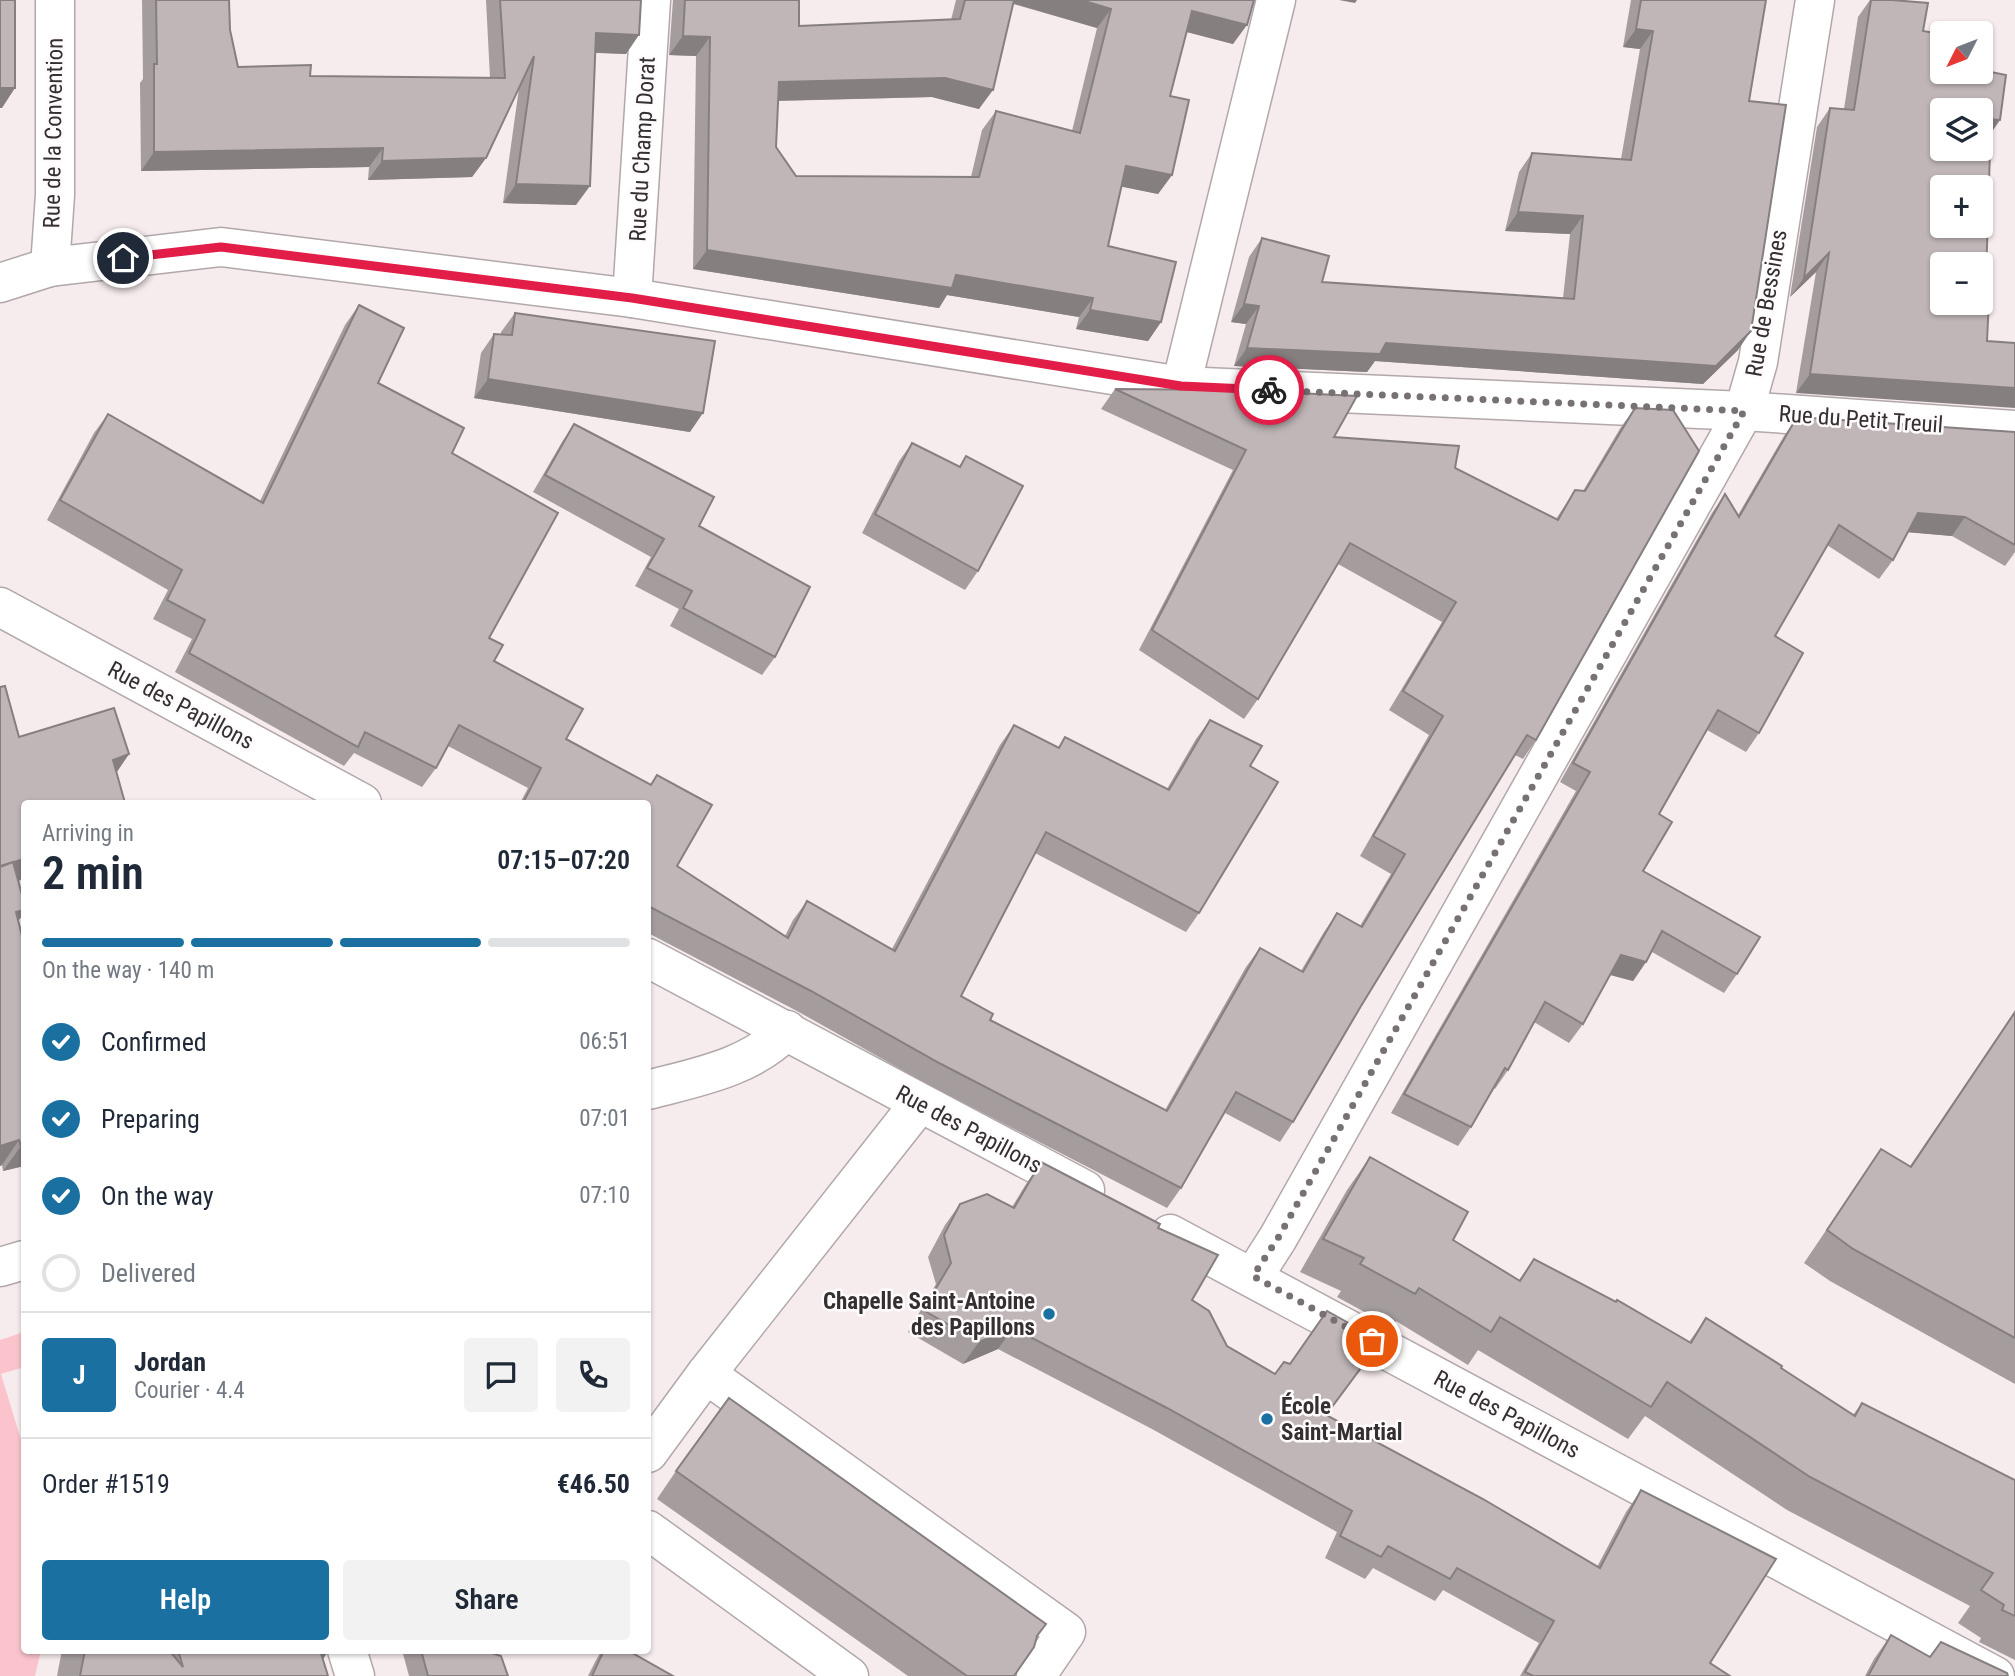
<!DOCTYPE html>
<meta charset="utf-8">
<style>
:root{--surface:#fff;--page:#f2f2f3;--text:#1f2937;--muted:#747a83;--line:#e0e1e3;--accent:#1a71a1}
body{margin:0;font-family:"Roboto Condensed",sans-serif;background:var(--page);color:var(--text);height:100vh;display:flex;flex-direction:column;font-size:26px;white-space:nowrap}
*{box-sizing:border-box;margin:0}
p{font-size:23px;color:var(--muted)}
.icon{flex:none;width:38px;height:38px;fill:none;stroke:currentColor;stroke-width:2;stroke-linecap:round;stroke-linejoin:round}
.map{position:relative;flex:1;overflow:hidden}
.sheet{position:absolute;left:21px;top:800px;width:630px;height:854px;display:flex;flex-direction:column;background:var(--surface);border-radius:7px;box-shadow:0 2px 5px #0004}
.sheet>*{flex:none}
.needle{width:46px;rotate:228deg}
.tools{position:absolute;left:1930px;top:21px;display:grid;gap:14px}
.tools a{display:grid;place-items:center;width:63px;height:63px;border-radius:7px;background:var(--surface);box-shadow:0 2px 5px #0004;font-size:35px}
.pin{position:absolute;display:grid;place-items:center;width:60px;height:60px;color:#fff;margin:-30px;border:4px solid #fff;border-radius:50%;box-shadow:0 2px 7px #0007}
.courier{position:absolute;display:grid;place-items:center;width:70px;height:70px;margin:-35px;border:5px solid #e11d48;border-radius:50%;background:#fff;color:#222;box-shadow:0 2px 9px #0007}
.head em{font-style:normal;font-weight:600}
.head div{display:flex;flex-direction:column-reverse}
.head{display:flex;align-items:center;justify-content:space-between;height:119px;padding:0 21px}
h1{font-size:46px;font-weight:600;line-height:52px}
.bar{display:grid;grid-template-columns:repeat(4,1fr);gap:10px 7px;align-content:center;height:84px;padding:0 21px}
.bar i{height:9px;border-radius:5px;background:var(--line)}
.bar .current{background:var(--accent)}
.bar p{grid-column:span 4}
.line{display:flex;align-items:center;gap:18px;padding:0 21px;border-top:2px solid var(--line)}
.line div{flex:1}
.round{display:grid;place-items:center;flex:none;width:74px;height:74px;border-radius:7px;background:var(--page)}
ol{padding:0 21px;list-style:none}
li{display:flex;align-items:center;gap:21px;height:77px}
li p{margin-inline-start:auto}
li .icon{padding:7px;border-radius:50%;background:var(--accent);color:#fff;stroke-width:4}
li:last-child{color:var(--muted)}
li i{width:38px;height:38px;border:4px solid var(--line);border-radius:50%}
.button{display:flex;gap:14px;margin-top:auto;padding:14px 21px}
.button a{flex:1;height:80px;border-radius:7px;background:var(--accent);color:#fff;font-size:28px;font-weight:600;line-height:80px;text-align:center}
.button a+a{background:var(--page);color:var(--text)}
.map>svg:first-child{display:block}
</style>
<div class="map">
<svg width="2015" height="1676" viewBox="0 0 2015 1676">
<rect width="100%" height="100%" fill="#f6ebed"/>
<path fill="#fbc4cd" d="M 24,1332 L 24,1367 L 1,1374 L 24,1450 L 24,1650 L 41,1650 L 35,1676 L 0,1676 L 0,1340 Z"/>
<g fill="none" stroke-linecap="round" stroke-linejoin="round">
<g stroke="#b2a8a9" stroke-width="41">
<g id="minor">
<path d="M 50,267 L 55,195 L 55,0"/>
<path d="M 0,283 L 50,267 L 221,247 L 632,298 L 1181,386 L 1744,411 L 2015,430"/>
<path d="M 632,298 L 651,0"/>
<path d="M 1181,386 L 1276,0"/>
<path d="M 0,607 L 362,803"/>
<path d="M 648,958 L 1085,1190"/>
<path d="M 648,1090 C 697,1077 750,1068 787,1030"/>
<path d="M 1170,1234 L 1995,1676"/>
<path d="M 0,1267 L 24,1260"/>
<path d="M 1253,1277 L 1278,1238 L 1744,411 L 1758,362 L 1815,0"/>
<path d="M 706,1374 L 1066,1632 L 1036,1676"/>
<path d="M 648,1453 L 706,1374 L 919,1104"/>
<path d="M 648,1530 L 849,1676"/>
<path d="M 347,1650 L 355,1676"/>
</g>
</g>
<use href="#minor" stroke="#fff" stroke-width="38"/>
</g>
<g fill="#a59d9d" fill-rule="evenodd">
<path d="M 142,0 L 229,0 L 230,30 L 238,67 L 310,76 L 490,78 L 486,0 L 641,0 L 626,54 L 595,53 L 576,205 L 503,203 L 519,88 L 486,158 L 472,177 L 368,180 L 369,167 L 141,171 L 140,83 L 143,79 Z"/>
<path d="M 673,0 L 799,0 L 799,26 L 951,20 L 956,0 L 1254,0 L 1233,44 L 1187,32 L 1170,96 L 1172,175 L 1158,194 L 1122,186 L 1108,246 L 1161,322 L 1148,341 L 1076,329 L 1079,317 L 947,295 L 939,308 L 693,269 L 696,56 L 669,55 ZM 1013,4 L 1097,28 L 1072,131 L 996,111 L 982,130 L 971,177 L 796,176 L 776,147 L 778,101 L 932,97 L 979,109 Z"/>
<path d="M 1631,0 L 1766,0 L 1749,101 L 1738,350 L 1703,384 L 1375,361 L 1367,372 L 1234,366 L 1246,324 L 1231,322 L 1249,257 L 1262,238 L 1322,282 L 1563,298 L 1570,234 L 1505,231 L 1519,172 L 1532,153 L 1621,159 L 1640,49 L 1623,47 Z"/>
<path d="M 1870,0 L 1892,0 L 1923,31 L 1931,60 L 1990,134 L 1986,278 L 1987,341 L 1796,393 L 1816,272 L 1790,297 L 1817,127 L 1830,108 L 1844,109 L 1858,17 Z"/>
<path d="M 359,305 L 378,383 L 452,453 L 494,661 L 566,739 L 650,785 L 657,775 L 677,866 L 785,936 L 793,920 L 807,901 L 892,949 L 1000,745 L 1014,725 L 1058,748 L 1065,737 L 1167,789 L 1196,739 L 1210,720 L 1250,766 L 1199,913 L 1186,932 L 1035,853 L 961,996 L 990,1020 L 1165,1110 L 1246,967 L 1260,948 L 1301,971 L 1324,932 L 1337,913 L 1360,926 L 1391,874 L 1360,856 L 1429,735 L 1389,710 L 1442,622 L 1338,564 L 1258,699 L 1244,719 L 1139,650 L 1233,470 L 1101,409 L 1115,389 L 1334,437 L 1455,468 L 1556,519 L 1575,490 L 1583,491 L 1621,427 L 1635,408 L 1536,740 L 1523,759 L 1515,755 L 1361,1006 L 1293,1122 L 1280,1142 L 1225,1113 L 1181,1188 L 1167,1208 L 927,1084 L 797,1011 L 648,933 L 648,803 L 520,803 L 528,788 L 448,746 L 436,768 L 422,787 L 354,753 L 344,766 L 175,672 L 192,639 L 153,619 L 168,590 L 47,520 L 94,433 L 108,414 L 260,501 L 345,325 Z"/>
<path d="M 515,313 L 690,432 L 474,398 L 481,353 L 494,334 L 501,334 L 501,332 Z"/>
<path d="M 1797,417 L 2015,432 L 2015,552 L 2005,566 L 1952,536 L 1908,532 L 1893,560 L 1879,579 L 1827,545 L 1775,636 L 1759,733 L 1746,752 L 1707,730 L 1659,814 L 1643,871 L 1737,974 L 1724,993 L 1652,952 L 1646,962 L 1633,981 L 1610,975 L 1583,1024 L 1569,1043 L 1534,1022 L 1508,1070 L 1495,1089 L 1494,1088 L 1471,1127 L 1458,1146 L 1391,1113 L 1576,791 L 1560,782 L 1712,513 L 1725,494 L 1738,515 L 1784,436 Z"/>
<path d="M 574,424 L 699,526 L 775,657 L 762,675 L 670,626 L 679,609 L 635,586 L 651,557 L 533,492 L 562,442 Z"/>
<path d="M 912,443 L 959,467 L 966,456 L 978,571 L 965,590 L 862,533 L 899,461 Z"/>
<path d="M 0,687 L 19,737 L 129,754 L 117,772 L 24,803 L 24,879 L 18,881 L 24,902 L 24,913 L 18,921 L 24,1166 L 3,1171 L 2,1165 L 0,1166 Z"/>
<path d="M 2015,1011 L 2015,1384 L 1830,1281 L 1804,1263 L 1881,1149 L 1910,1166 Z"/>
<path d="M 1370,1157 L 1453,1240 L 1519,1280 L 1534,1259 L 1689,1342 L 1706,1318 L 1853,1415 L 1862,1403 L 2015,1480 L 2015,1660 L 1979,1642 L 1981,1638 L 1958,1623 L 1970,1606 L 1787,1510 L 1645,1416 L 1628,1439 L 1478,1350 L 1468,1365 L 1396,1321 L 1392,1327 L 1337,1297 L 1341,1291 L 1300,1272 L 1347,1190 Z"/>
<path d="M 1041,1162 L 1158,1228 L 1192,1300 L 1227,1346 L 1275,1374 L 1290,1364 L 1381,1341 L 1326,1416 L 1597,1567 L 1626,1512 L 1641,1490 L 1710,1663 L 1730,1676 L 1520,1676 L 1539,1643 L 1443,1590 L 1435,1601 L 1373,1568 L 1365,1579 L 1325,1558 L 1337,1532 L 1152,1429 L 998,1349 L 963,1364 L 908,1332 L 936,1284 L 928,1257 L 945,1225 L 960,1204 L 1012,1207 L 1026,1184 Z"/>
<path d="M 676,1471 L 1037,1636 L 1014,1676 L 908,1676 L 657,1499 Z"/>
<path d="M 1891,1635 L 1930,1657 L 2008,1676 L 1865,1676 L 1874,1659 Z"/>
<path d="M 62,1650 L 329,1650 L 323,1659 L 328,1676 L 57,1676 Z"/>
<path d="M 402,1650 L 489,1650 L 508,1676 L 409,1676 Z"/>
<path d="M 602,1650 L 627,1650 L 673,1676 L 588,1676 L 596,1660 Z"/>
</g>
<g fill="#867f80">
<path d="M 1006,0 L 1081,0 L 1111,9 L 1097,28 L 1005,1 Z"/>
<path d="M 1339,0 L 1357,0 L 1355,3 Z"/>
<path d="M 1192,11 L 1247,25 L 1233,44 L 1179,30 Z"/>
<path d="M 1636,29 L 1653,31 L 1640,49 L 1623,47 Z"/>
<path d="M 596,33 L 639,35 L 626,54 L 583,52 Z"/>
<path d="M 683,36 L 710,37 L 696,56 L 669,55 Z"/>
<path d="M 945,78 L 993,90 L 979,109 L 932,97 L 765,101 L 779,82 Z"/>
<path d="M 0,88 L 15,88 L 2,108 L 0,108 Z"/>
<path d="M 1991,119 L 2000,120 L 1987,139 Z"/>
<path d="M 383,148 L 369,167 L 141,171 L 154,152 Z"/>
<path d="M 486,158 L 472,177 L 368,180 L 382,161 Z"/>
<path d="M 1126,166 L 1172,175 L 1158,194 L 1113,185 Z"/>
<path d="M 516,184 L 590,186 L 576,205 L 503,203 Z"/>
<path d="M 1518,212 L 1583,216 L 1570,234 L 1505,231 Z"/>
<path d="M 707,250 L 956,275 L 1093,298 L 1079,317 L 947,295 L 939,308 L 693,269 Z"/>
<path d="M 1829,253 L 1816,272 L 1790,297 L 1804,278 Z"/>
<path d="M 1244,304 L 1259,306 L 1246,324 L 1231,322 Z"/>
<path d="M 1090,310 L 1161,322 L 1148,341 L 1076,329 Z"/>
<path d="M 1751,331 L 1738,350 L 1703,384 L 1375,361 L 1367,372 L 1234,366 L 1247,348 Z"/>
<path d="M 1810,374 L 2015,388 L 2015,408 L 1796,393 Z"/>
<path d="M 488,379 L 703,413 L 690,432 L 474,398 Z"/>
<path d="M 1918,513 L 1965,517 L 1952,536 L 1905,532 Z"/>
<path d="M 129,754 L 111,780 L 113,760 Z"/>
<path d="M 24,859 L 24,879 L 0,886 L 0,866 Z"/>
<path d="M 24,910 L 24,913 L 9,934 L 16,912 Z"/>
<path d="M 1621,955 L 1646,962 L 1633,981 L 1607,974 Z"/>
<path d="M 19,1140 L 2,1165 L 0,1166 L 0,1146 Z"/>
<path d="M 24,1145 L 24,1166 L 3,1171 L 21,1146 Z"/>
<path d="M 1013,1328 L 998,1349 L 963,1364 L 979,1342 Z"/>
<path d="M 310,1650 L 329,1650 L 311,1676 Z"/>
</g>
<g fill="#c0b6b7" stroke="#867f80" stroke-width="2" fill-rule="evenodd">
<rect x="0" y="0" width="15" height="88"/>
<path d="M 156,0 L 229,0 L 230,30 L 238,67 L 311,65 L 310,76 L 505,78 L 500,0 L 641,0 L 639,35 L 596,33 L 590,186 L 516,184 L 534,56 L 486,158 L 382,161 L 383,148 L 154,152 L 154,64 L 157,64 Z"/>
<path d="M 685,0 L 799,0 L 799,26 L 960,19 L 965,0 L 1014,0 L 993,90 L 945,78 L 779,82 L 776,147 L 796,176 L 979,177 L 996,111 L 1080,133 L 1111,9 L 1081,0 L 1254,0 L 1247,25 L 1192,11 L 1170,96 L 1189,100 L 1172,175 L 1126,166 L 1108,246 L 1176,262 L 1161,322 L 1090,310 L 1093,298 L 956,275 L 952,288 L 707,250 L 710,37 L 683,36 Z"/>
<path d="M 1641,0 L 1766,0 L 1749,101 L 1786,105 L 1751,331 L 1716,366 L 1386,343 L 1380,354 L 1247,348 L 1259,306 L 1244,304 L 1262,238 L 1329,256 L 1322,282 L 1574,299 L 1583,216 L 1518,212 L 1532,153 L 1631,160 L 1653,31 L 1636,29 Z"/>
<path d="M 1871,0 L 1892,0 L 1928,3 L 1923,31 L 1935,33 L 1931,60 L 1942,62 L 1942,72 L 1981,72 L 1981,70 L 2006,75 L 2000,120 L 1991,119 L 1986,278 L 1990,278 L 1987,341 L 2015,343 L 2015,388 L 1810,374 L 1829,253 L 1804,278 L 1830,108 L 1854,110 ZM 1942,110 L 1981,110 L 1981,149 L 1942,149 ZM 1942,187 L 1981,187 L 1981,226 L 1942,226 ZM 1942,264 L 1981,264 L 1981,303 L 1942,303 Z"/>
<path d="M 359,305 L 404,328 L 378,383 L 464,428 L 452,453 L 558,513 L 489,638 L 503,645 L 494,661 L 583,709 L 566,739 L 651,785 L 657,775 L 712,805 L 677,866 L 788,938 L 807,901 L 895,951 L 1014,725 L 1059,748 L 1065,737 L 1169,790 L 1210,720 L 1262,746 L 1250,766 L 1278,782 L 1199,913 L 1046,832 L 961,996 L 993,1014 L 990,1020 L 1167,1111 L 1260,948 L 1303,972 L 1337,913 L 1362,927 L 1405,854 L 1373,836 L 1443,716 L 1403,691 L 1456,602 L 1350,543 L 1258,699 L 1152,630 L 1246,450 L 1115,389 L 1236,390 L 1357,396 L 1334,437 L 1459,446 L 1455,468 L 1558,520 L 1575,490 L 1585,491 L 1635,408 L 1673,410 L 1699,451 L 1536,740 L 1527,735 L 1361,1006 L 1293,1122 L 1236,1092 L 1181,1188 L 941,1064 L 811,991 L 648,906 L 648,803 L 523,803 L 541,768 L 459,725 L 436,768 L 365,732 L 358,747 L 189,653 L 205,620 L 167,600 L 182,570 L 60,500 L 108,414 L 263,503 Z"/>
<path d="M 515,313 L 715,341 L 703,413 L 488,379 L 494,334 L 512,335 Z"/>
<path d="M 1797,417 L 2015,432 L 2015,545 L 1965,517 L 1918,513 L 1893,560 L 1839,525 L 1775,636 L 1803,653 L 1759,733 L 1718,710 L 1659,814 L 1672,822 L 1643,871 L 1760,937 L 1737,974 L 1662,931 L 1646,962 L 1621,955 L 1583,1024 L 1545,1002 L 1508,1070 L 1505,1068 L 1471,1127 L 1404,1094 L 1590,772 L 1573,763 L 1725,494 L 1739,517 Z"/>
<path d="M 574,424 L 714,497 L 699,526 L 810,587 L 775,657 L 683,608 L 692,591 L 647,568 L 664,539 L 545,475 Z"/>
<path d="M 912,443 L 960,467 L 966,456 L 1023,486 L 978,571 L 875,514 Z"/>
<path d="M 5,686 L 19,737 L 114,708 L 129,754 L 113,760 L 125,803 L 24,803 L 24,859 L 0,866 L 0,687 Z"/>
<path d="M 13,862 L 24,902 L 24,910 L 16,912 L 24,944 L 24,1145 L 21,1146 L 19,1140 L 0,1146 L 0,867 Z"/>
<path d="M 2015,1012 L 2015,1338 L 1853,1249 L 1827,1230 L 1881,1149 L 1911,1167 Z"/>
<path d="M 1370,1157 L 1468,1212 L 1453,1240 L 1520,1281 L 1534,1259 L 1616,1302 L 1617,1300 L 1691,1343 L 1706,1318 L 1782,1366 L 1781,1368 L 1855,1416 L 1862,1403 L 2015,1480 L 2015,1616 L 2002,1610 L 2004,1605 L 1981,1590 L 1993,1573 L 1810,1477 L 1667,1382 L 1651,1407 L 1500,1317 L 1491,1332 L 1419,1288 L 1415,1294 L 1360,1264 L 1364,1258 L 1323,1239 Z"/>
<path d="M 1041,1162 L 1160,1224 L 1158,1228 L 1218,1255 L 1192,1300 L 1209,1311 L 1227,1346 L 1275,1374 L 1284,1362 L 1290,1364 L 1327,1311 L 1381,1341 L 1326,1415 L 1483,1499 L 1600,1568 L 1641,1490 L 1776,1559 L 1710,1663 L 1730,1676 L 1533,1676 L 1525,1672 L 1554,1621 L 1457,1568 L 1450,1579 L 1388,1546 L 1381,1557 L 1340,1536 L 1352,1511 L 1167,1408 L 1013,1328 L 979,1342 L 923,1310 L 951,1263 L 944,1235 L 960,1204 L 987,1194 L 1014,1208 Z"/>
<path d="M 729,1398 L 1046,1624 L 1037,1636 L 1034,1647 L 1014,1676 L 967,1676 L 676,1471 Z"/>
<path d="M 1891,1635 L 1930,1657 L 1941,1642 L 2007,1673 L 2008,1676 L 1868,1676 Z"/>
<path d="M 85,1650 L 169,1650 L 183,1667 L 178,1650 L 320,1650 L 328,1676 L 80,1676 Z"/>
<path d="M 421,1650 L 489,1650 L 489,1652 L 501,1656 L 508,1676 L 428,1676 Z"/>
<path d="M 604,1650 L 627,1650 L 673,1676 L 592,1676 Z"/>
</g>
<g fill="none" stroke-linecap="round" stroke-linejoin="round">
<path stroke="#787173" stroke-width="7" stroke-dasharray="0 12.6" d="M 1269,390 L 1744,411 L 1278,1238 L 1253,1276 L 1372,1341"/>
<path stroke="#e11d48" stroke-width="9" d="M 123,258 L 221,247 L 632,298 L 1181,386 L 1269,390"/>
</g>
<g fill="#1a71a1" stroke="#fffafb" stroke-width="2.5">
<circle cx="1049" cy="1314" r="7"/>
<circle cx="1267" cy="1419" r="7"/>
</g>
<g text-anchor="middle" stroke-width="5" stroke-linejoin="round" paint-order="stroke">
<g font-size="23" fill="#343031" stroke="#fffafb">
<text transform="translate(53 133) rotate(-89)" y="8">Rue de la Convention</text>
<text transform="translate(642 149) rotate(-87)" y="8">Rue du Champ Dorat</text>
<text transform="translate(1766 303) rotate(-80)" y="8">Rue de Bessines</text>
<text transform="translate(1861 419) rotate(4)" y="8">Rue du Petit Treuil</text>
<text transform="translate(181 705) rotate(28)" y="8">Rue des Papillons</text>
<text transform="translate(969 1129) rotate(28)" y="8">Rue des Papillons</text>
<text transform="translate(1507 1414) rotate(28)" y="8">Rue des Papillons</text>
</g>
<g font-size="23" font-weight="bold" fill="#343031" stroke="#fffafb" text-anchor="end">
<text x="1035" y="1309">Chapelle Saint-Antoine<tspan x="1035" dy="26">des Papillons</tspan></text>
<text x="1281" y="1414" text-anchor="start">École<tspan x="1281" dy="26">Saint-Martial</tspan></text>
</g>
</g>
</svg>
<div class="tools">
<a><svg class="needle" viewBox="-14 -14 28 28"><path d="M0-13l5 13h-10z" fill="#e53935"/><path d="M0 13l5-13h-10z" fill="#747a83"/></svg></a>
<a><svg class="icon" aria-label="layers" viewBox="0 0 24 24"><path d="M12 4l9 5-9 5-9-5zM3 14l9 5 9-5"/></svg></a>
<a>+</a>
<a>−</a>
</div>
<div class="pin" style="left:1372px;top:1341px;background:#ea580c"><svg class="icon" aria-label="bag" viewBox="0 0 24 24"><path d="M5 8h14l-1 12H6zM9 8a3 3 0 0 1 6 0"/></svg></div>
<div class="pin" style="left:123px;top:258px;background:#1f2937"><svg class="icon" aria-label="home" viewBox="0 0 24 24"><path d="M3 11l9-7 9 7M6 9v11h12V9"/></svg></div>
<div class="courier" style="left:1269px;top:390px"><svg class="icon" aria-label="bike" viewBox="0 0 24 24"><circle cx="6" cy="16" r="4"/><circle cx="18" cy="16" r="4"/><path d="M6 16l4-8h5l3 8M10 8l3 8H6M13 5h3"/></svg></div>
<section class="sheet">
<div class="head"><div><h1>2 min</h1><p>Arriving in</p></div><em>07:15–07:20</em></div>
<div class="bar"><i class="current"></i><i class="current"></i><i class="current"></i><i></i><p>On the way · 140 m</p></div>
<ol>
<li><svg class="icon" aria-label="check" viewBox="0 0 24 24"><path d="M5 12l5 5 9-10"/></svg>Confirmed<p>06:51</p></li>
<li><svg class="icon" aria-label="check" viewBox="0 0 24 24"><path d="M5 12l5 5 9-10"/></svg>Preparing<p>07:01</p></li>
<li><svg class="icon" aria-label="check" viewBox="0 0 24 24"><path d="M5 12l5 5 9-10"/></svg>On the way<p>07:10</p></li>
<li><i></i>Delivered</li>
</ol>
<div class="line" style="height:126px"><b class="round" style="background:var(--accent);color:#fff">J</b><div><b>Jordan</b><p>Courier · 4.4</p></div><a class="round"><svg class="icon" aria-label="chat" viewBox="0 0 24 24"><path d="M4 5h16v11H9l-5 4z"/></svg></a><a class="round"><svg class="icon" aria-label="phone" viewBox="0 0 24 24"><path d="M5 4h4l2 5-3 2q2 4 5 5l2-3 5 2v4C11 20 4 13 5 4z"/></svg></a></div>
<div class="line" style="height:91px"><div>Order #1519</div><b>€46.50</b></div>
<div class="button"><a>Help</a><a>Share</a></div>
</section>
</div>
